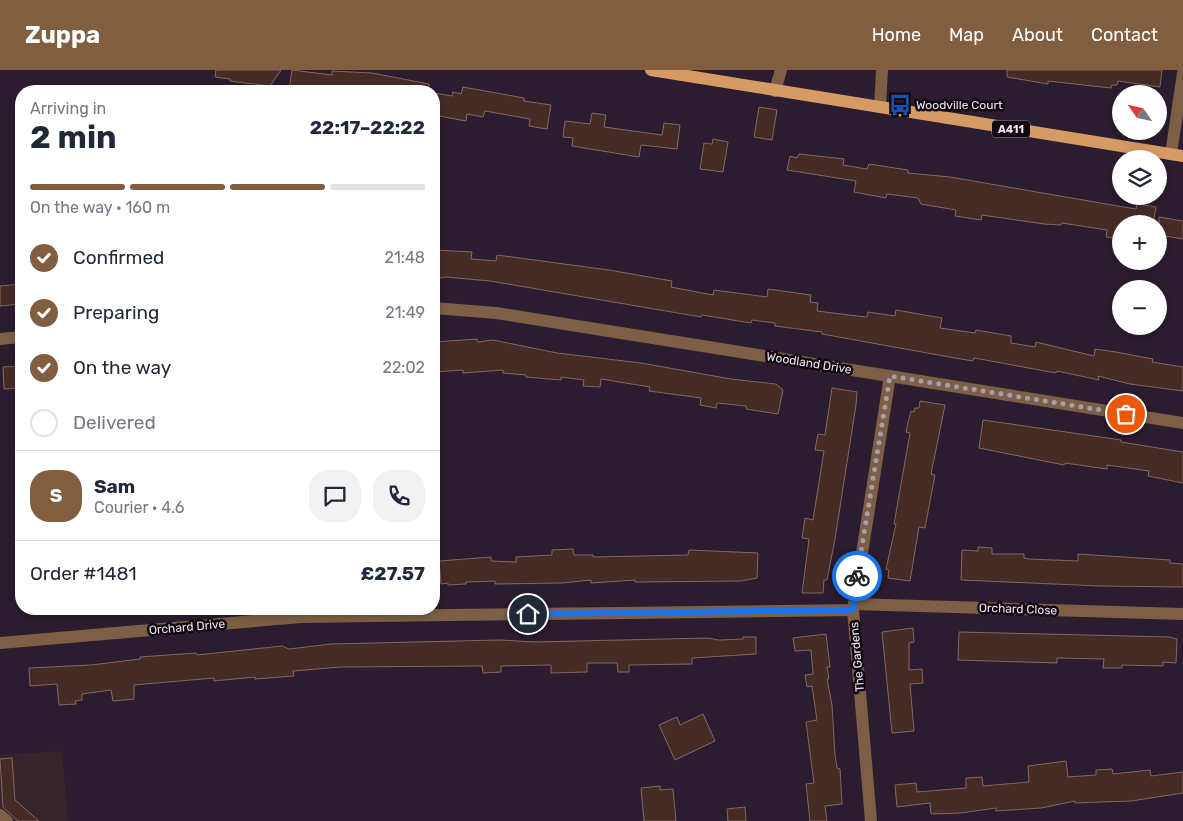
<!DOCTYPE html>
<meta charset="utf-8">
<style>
:root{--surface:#fff;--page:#f2f2f3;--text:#1f2937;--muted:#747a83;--line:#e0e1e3;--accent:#825e41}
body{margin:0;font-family:Rubik,sans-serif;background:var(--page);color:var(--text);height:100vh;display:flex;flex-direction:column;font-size:19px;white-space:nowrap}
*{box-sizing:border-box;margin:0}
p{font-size:16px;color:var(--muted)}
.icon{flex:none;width:28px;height:28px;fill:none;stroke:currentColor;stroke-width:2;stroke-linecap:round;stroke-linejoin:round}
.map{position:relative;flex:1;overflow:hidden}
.side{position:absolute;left:15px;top:15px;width:425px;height:530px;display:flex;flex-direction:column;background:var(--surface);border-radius:20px;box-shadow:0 2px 8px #0003}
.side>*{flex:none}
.needle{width:32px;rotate:304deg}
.tools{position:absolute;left:1112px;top:15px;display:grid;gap:10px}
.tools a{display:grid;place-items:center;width:55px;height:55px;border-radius:50%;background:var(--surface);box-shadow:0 2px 8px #0003;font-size:25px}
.pin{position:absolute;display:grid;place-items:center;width:42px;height:42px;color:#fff;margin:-21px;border:2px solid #fff;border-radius:50%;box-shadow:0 1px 5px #0007}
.courier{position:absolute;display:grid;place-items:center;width:50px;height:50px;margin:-25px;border:4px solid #1a73e8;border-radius:50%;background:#fff;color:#222;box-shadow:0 1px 6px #0007}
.headline em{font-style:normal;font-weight:700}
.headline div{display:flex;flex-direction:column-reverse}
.headline{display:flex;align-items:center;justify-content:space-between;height:85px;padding:0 15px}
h1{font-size:32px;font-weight:700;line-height:38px}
.bar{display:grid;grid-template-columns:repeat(4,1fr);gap:8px 5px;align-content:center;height:60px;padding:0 15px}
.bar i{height:6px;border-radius:4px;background:var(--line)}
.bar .current{background:var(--accent)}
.bar p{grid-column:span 4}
.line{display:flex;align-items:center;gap:12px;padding:0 15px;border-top:1px solid var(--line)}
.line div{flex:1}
.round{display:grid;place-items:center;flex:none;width:52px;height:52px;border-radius:20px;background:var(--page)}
ol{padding:0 15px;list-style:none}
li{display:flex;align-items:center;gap:15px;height:55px}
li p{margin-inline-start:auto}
li .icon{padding:5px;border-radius:50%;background:var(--accent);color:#fff;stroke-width:4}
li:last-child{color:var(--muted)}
li i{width:28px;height:28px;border:2px solid var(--line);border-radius:50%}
header{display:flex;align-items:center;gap:30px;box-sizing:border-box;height:70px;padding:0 25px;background:var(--accent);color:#fff}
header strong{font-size:24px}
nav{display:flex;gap:28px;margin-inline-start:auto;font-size:18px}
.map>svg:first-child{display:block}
</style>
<header>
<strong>Zuppa</strong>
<nav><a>Home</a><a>Map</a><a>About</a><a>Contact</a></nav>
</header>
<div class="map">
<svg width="1183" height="751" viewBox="0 0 1183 751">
<rect width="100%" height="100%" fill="#2b1c2f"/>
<path fill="#36242b" d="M 62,681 L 68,751 L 0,751 L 0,685 Z"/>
<g fill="#452b26" stroke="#856760">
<path d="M 216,0 L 281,0 L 270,16 L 230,11 L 230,9 L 215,7 Z"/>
<path d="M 292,0 L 332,5 L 332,1 L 372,3 L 429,14 L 429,21 L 289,21 Z"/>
<path d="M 1007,0 L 1162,0 L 1160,17 L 1118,11 L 1117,15 L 1112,15 L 1111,18 L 1048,11 L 1048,14 L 1007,7 Z"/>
<path d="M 463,17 L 524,28 L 524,31 L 551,35 L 547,59 L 529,56 L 530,49 L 485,41 L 483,47 L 467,44 L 466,51 L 434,45 L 434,23 L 452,26 L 453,22 L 461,24 Z"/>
<path d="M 759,37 L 777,40 L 772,70 L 754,67 Z"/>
<path d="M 592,43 L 606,45 L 604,57 L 662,65 L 664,53 L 680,55 L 677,79 L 641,75 L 639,87 L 572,76 L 573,68 L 563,67 L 565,51 L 590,54 Z"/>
<path d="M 713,69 L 728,72 L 723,102 L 700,99 L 704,73 L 712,74 Z"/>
<path d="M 799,84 L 844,89 L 843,95 L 867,99 L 869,94 L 908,100 L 908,103 L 950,107 L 1112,135 L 1136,139 L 1137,134 L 1156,137 L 1153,154 L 1121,154 L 1121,169 L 1106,167 L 1107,160 L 1062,153 L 1061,155 L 1044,154 L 982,145 L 981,150 L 955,146 L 956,140 L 921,134 L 918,128 L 887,124 L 886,128 L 854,122 L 856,111 L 787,100 L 790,86 L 797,88 Z"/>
<path d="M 1159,147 L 1183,151 L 1183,169 L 1159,165 Z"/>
<path d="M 434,180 L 472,182 L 471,189 L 496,191 L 497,185 L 609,200 L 672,211 L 671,217 L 713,225 L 714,220 L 767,227 L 768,219 L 811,225 L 810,232 L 818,233 L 817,241 L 849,245 L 867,247 L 868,242 L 895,246 L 896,240 L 942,248 L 940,258 L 975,263 L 976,260 L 1011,266 L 1011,273 L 1035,277 L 1036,272 L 1094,286 L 1095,279 L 1116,282 L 1153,289 L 1152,292 L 1183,297 L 1183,321 L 1130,314 L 1098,306 L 1099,310 L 1057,301 L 1056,303 L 974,288 L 973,291 L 955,288 L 822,264 L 822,262 L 775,256 L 775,253 L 752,250 L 751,253 L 702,245 L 701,247 L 490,211 L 446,207 L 434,209 Z"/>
<path d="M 21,214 L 21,234 L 0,236 L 0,216 Z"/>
<path d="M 477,269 L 478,272 L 493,270 L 557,283 L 641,293 L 731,309 L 776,314 L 783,320 L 778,344 L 746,339 L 746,336 L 717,333 L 716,338 L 700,335 L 701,328 L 649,321 L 650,317 L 601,309 L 600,317 L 583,316 L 584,310 L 561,307 L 561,310 L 526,307 L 526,305 L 503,303 L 503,300 L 463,303 L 463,300 L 434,302 L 434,272 Z"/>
<path d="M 21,296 L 21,318 L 4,319 L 3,297 Z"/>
<path d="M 832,318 L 857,322 L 856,335 L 835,469 L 827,510 L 824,510 L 823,523 L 802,523 L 809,469 L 802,468 L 805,448 L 813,450 L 824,381 L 815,380 L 818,364 L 825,365 Z"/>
<path d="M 920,331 L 945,335 L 931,404 L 935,405 L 931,426 L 925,458 L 919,457 L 910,511 L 888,508 L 889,500 L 886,499 L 896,454 L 894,454 L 910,363 L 906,362 L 908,352 L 911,341 L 914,342 L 915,338 L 919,338 Z"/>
<path d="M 983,350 L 1121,370 L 1121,372 L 1183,382 L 1183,413 L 1148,406 L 1149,401 L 1107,395 L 1107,399 L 1065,393 L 1064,395 L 979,378 Z"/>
<path d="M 978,477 L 992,478 L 992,484 L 1024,484 L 1024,488 L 1029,489 L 1078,491 L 1078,484 L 1170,490 L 1170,493 L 1183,494 L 1183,517 L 1100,516 L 961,510 L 962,480 L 978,481 Z"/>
<path d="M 573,479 L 574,485 L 593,485 L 593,487 L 688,485 L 689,480 L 758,483 L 757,508 L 741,511 L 635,512 L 635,510 L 591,513 L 591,510 L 562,513 L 495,514 L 495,511 L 466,512 L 466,514 L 448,515 L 448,513 L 441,514 L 439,491 L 491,487 L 491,491 L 516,492 L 516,487 L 552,485 L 552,480 Z"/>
<path d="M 913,558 L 914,572 L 909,573 L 909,600 L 922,599 L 923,613 L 910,614 L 914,661 L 892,663 L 882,562 Z"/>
<path d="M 959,562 L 1170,567 L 1177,569 L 1176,593 L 1163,592 L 1163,596 L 1122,595 L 1122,598 L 1103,598 L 1104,589 L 1057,588 L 1057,593 L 958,590 Z"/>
<path d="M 826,564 L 830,597 L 827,597 L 829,609 L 827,609 L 832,635 L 835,685 L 837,698 L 840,699 L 842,734 L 825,736 L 827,751 L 810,751 L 806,714 L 814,713 L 806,652 L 817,650 L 812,616 L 807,617 L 805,605 L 813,604 L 811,580 L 795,581 L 793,568 Z"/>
<path d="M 743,567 L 756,567 L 756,584 L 692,588 L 692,594 L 629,595 L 629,602 L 618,602 L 617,593 L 587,593 L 587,602 L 551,603 L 551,595 L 501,596 L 501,602 L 483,603 L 482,596 L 341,597 L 293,601 L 294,606 L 255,609 L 255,607 L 214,611 L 214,608 L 134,615 L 134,629 L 113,631 L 111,620 L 82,624 L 82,630 L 75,631 L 76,634 L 59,635 L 57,614 L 30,616 L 29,598 L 91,595 L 140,589 L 140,587 L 196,583 L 197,585 L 282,576 L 289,579 L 331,574 L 500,570 L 535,572 L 707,568 L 719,570 L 743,569 Z"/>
<path d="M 703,644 L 715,671 L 675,690 L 659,655 L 677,647 L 680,655 Z"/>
<path d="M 12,688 L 15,730 L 39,751 L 18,751 L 3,737 L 0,689 Z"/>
<path d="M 1066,691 L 1068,707 L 1096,705 L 1096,700 L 1112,699 L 1113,704 L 1150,700 L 1151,706 L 1183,702 L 1183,723 L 1131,731 L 1075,733 L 1075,731 L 1041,738 L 996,741 L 996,738 L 961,743 L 931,744 L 930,733 L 897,737 L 895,715 L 916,713 L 917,722 L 966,718 L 966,708 L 982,707 L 983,716 L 1029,712 L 1028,696 Z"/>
<path d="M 660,716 L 660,720 L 673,719 L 676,751 L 644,751 L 641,718 Z"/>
<path d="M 745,737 L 746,751 L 728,751 L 727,739 Z"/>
</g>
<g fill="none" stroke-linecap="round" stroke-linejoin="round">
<g stroke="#7c5f46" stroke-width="12">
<path d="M 775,21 L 781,0"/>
<path d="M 880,37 L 882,0"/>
<path d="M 1171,84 L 1183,3"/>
<path d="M 434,238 L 496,243 L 1183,353"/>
<path d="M 0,269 L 21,267"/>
<path d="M 854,534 L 1183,544"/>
<path d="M 0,573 L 301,547 L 853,540"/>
<path d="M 0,745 L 7,751"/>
<path d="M 871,751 L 853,540 L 890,306"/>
</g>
<path stroke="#d69a65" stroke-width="12" d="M 651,0 L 1183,86"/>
</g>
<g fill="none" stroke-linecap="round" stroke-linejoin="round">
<path stroke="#a89dac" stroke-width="5" stroke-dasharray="0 9" d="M 857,506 L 890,306 L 1126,344"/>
<path stroke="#1a73e8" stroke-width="6" d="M 528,544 L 853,540 L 857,506"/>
</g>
<defs>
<g id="bus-bare" transform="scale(1.725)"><path d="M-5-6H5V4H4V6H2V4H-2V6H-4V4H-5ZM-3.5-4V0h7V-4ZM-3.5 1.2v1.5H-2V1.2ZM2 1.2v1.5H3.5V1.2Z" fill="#1a4fb4" stroke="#100912" stroke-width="2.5" paint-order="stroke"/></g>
</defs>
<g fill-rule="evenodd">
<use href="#bus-bare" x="900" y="35"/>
</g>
<g text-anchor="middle" stroke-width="5" stroke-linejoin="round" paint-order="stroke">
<rect fill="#100912" stroke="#aaa1ad" stroke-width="1" x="992" y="50.5" width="38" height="17" rx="4"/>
<g font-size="11" font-weight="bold" fill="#ece2ef">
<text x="1011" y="63">A411</text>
</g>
<g font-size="12" fill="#ece2ef" stroke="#100912" text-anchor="start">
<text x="916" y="39">Woodville Court</text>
</g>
<g font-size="12" fill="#ece2ef" stroke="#100912">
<text transform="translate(809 293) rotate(9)" y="4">Woodland Drive</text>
<text transform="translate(1018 539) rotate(2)" y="4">Orchard Close</text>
<text transform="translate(187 557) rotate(-5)" y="4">Orchard Drive</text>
<text transform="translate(857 587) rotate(-95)" y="4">The Gardens</text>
</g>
</g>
</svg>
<div class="tools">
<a><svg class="needle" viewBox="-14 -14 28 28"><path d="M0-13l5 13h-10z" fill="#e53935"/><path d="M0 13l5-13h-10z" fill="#747a83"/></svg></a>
<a><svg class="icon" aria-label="layers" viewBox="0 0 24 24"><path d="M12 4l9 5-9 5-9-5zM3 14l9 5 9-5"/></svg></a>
<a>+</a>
<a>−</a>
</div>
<div class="pin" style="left:1126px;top:344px;background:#ea580c"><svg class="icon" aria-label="bag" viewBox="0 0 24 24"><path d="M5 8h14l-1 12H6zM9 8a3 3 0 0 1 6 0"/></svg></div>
<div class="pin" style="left:528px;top:544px;background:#1f2937"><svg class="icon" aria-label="home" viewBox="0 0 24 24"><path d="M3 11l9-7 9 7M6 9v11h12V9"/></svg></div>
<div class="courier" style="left:857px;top:506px"><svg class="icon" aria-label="bike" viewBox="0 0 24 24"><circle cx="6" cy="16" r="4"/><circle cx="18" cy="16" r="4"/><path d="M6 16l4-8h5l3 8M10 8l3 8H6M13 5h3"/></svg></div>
<section class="side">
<div class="headline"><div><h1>2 min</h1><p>Arriving in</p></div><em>22:17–22:22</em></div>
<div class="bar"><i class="current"></i><i class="current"></i><i class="current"></i><i></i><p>On the way · 160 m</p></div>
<ol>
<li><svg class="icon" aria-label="check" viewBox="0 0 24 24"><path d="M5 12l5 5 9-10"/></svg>Confirmed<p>21:48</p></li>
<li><svg class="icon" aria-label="check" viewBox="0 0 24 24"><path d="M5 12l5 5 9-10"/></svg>Preparing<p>21:49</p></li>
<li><svg class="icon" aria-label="check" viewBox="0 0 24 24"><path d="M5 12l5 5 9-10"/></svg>On the way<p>22:02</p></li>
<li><i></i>Delivered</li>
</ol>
<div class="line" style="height:90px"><b class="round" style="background:var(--accent);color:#fff">S</b><div><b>Sam</b><p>Courier · 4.6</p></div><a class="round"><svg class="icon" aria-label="chat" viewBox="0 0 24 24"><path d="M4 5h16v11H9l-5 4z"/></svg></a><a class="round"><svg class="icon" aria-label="phone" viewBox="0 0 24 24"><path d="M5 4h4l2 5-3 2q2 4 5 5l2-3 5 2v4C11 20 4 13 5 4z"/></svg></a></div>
<div class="line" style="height:65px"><div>Order #1481</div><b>£27.57</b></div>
</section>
</div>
